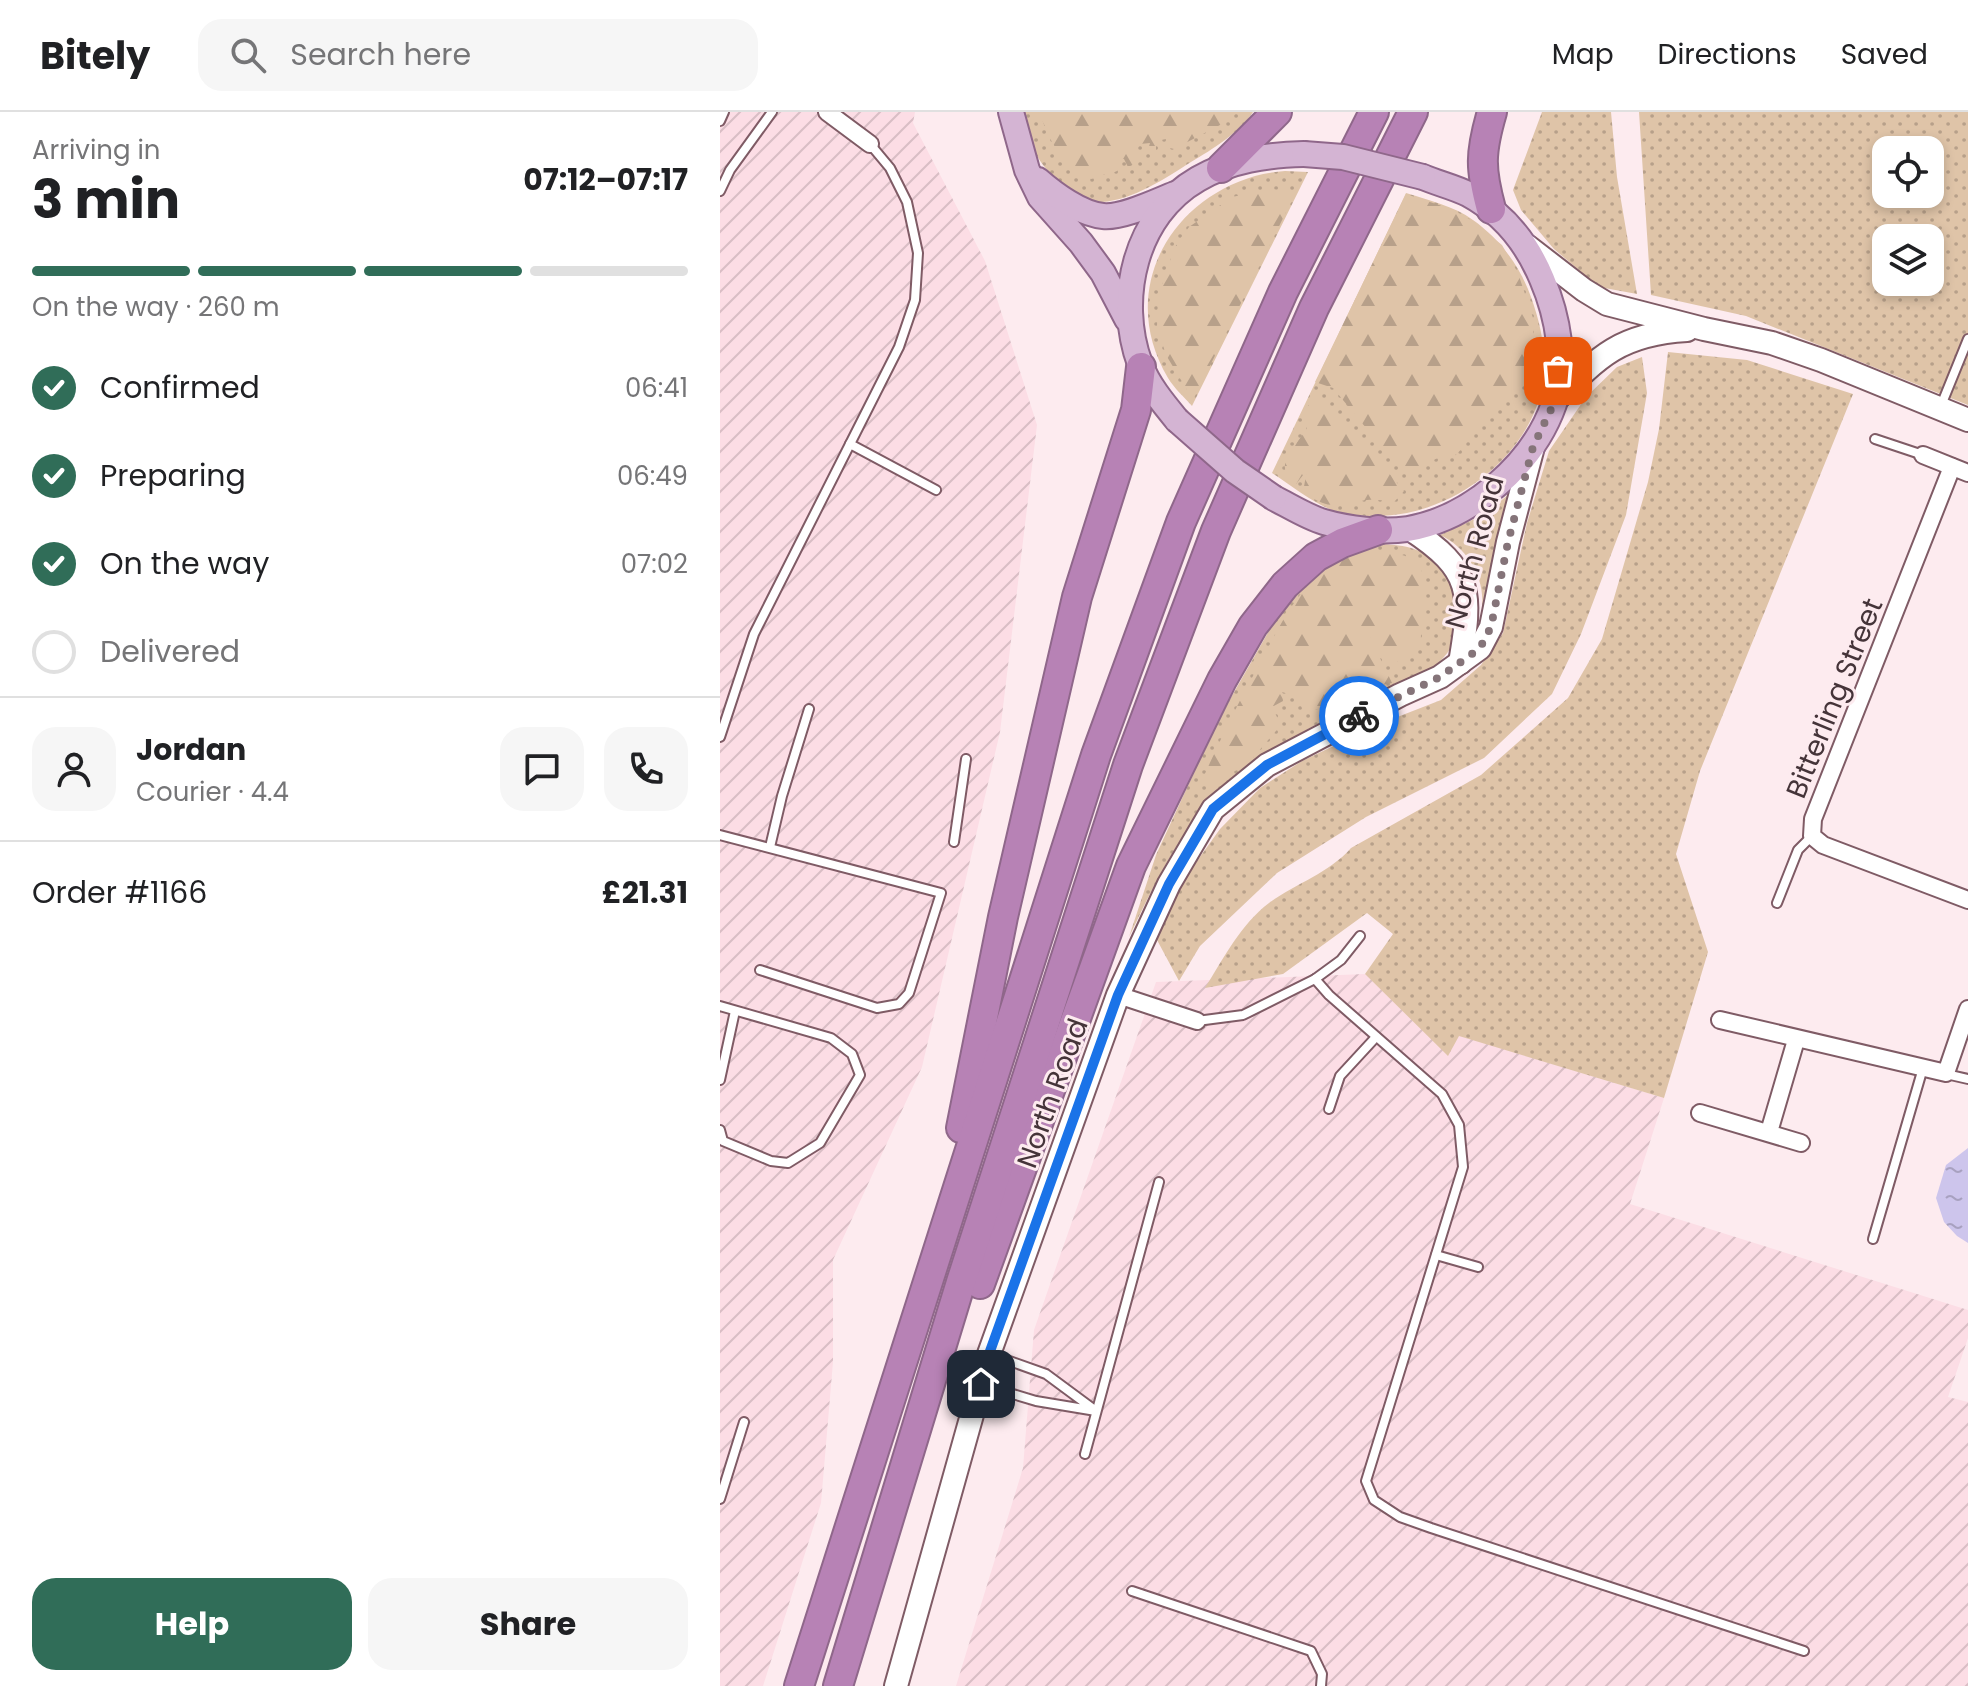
<!DOCTYPE html>
<meta charset="utf-8">
<style>
:root{--surface:#fff;--page:#f6f6f6;--text:#202124;--muted:#757577;--line:#e0e0e0;--accent:#306d58}
body{margin:0;font-family:Poppins,sans-serif;background:var(--page);color:var(--text);height:100vh;display:flex;flex-direction:column;font-size:30px;white-space:nowrap}
*{box-sizing:border-box;margin:0}
p{font-size:26px;color:var(--muted)}
.icon{flex:none;width:44px;height:44px;fill:none;stroke:currentColor;stroke-width:2;stroke-linecap:round;stroke-linejoin:round}
.map{position:relative;flex:1;overflow:hidden}
.sheet{display:flex;flex-direction:column;background:var(--surface);width:720px}
.sheet>*{flex:none}
.controls{position:absolute;left:1152px;top:24px;display:grid;gap:16px}
.controls a{display:grid;place-items:center;width:72px;height:72px;border-radius:16px;background:var(--surface);box-shadow:0 4px 12px #0003;font-size:40px}
.pin{position:absolute;display:grid;place-items:center;width:68px;height:68px;color:#fff;margin:-34px;border-radius:16px;box-shadow:0 4px 12px #0006}
.courier{position:absolute;display:grid;place-items:center;width:80px;height:80px;margin:-40px;border:6px solid #1a73e8;border-radius:50%;background:#fff;color:#222;box-shadow:0 2px 10px #0007}
.summary em{font-style:normal;font-weight:700}
.summary div{display:flex;flex-direction:column-reverse}
.summary{display:flex;align-items:center;justify-content:space-between;height:136px;padding:0 32px}
h1{font-size:52px;font-weight:700;line-height:60px}
.bar{display:grid;grid-template-columns:repeat(4,1fr);gap:12px 8px;align-content:center;height:96px;padding:0 32px}
.bar i{height:10px;border-radius:6px;background:var(--line)}
.bar .on{background:var(--accent)}
.bar p{grid-column:span 4}
.line{display:flex;align-items:center;gap:20px;padding:0 32px;border-top:2px solid var(--line)}
.line div{flex:1}
.round{display:grid;place-items:center;flex:none;width:84px;height:84px;border-radius:24px;background:var(--page)}
ol{padding:0 32px;list-style:none}
li{display:flex;align-items:center;gap:24px;height:88px}
li p{margin-inline-start:auto}
li .icon{padding:8px;border-radius:50%;background:var(--accent);color:#fff;stroke-width:4}
li:last-child{color:var(--muted)}
li i{width:44px;height:44px;border:4px solid var(--line);border-radius:50%}
.primary-button{display:flex;gap:16px;margin-top:auto;padding:16px 32px}
.primary-button a{flex:1;height:92px;border-radius:24px;background:var(--accent);color:#fff;font-size:32px;font-weight:700;line-height:92px;text-align:center}
.primary-button a+a{background:var(--page);color:var(--text)}
header{display:flex;align-items:center;gap:48px;box-sizing:border-box;height:112px;padding:0 40px;background:var(--surface);border-bottom:2px solid var(--line)}
header strong{font-size:38px}
nav{display:flex;gap:44px;margin-inline-start:auto;font-size:28px}
.search{width:560px;height:72px;background:var(--page);display:flex;align-items:center;gap:20px;box-sizing:border-box;padding:0 28px;border-radius:24px;color:var(--muted);font-size:30px}
main{display:flex;flex:1;min-height:0}
.map>svg:first-child{display:block}
</style>
<header>
<strong>Bitely</strong>
<div class="search"><svg class="icon" aria-label="search" viewBox="0 0 24 24"><circle cx="10" cy="10" r="6"/><path d="M15 15l6 6"/></svg>Search here</div>
<nav><a>Map</a><a>Directions</a><a>Saved</a></nav>
</header>
<main>
<section class="sheet">
<div class="summary"><div><h1>3 min</h1><p>Arriving in</p></div><em>07:12–07:17</em></div>
<div class="bar"><i class="on"></i><i class="on"></i><i class="on"></i><i></i><p>On the way · 260 m</p></div>
<ol>
<li><svg class="icon" aria-label="check" viewBox="0 0 24 24"><path d="M5 12l5 5 9-10"/></svg>Confirmed<p>06:41</p></li>
<li><svg class="icon" aria-label="check" viewBox="0 0 24 24"><path d="M5 12l5 5 9-10"/></svg>Preparing<p>06:49</p></li>
<li><svg class="icon" aria-label="check" viewBox="0 0 24 24"><path d="M5 12l5 5 9-10"/></svg>On the way<p>07:02</p></li>
<li><i></i>Delivered</li>
</ol>
<div class="line" style="height:144px"><a class="round"><svg class="icon" aria-label="person" viewBox="0 0 24 24"><circle cx="12" cy="8" r="4"/><path d="M4 21q1-7 8-7t8 7"/></svg></a><div><b>Jordan</b><p>Courier · 4.4</p></div><a class="round"><svg class="icon" aria-label="chat" viewBox="0 0 24 24"><path d="M4 5h16v11H9l-5 4z"/></svg></a><a class="round"><svg class="icon" aria-label="phone" viewBox="0 0 24 24"><path d="M5 4h4l2 5-3 2q2 4 5 5l2-3 5 2v4C11 20 4 13 5 4z"/></svg></a></div>
<div class="line" style="height:104px"><div>Order #1166</div><b>£21.31</b></div>
<div class="primary-button"><a>Help</a><a>Share</a></div>
</section>
<div class="map">
<svg width="1248" height="1574" viewBox="0 0 1248 1574">
<defs>
<pattern id="industrial-furrows" width="10" height="10" patternUnits="userSpaceOnUse" patternTransform="scale(2)"><rect width="10" height="10" fill="#fcdde5"/><path d="M-1 1l2-2M0 10L10 0M9 11l2-2" fill="none" stroke="#d9bec5"/></pattern>
<pattern id="grass-dots" width="8" height="8" patternUnits="userSpaceOnUse" patternTransform="scale(2)"><rect width="8" height="8" fill="#dfc4a8"/><path d="M2 2h.1M6 6h.1" fill="none" stroke="#b7a08a" stroke-width="1.8" stroke-linecap="round"/></pattern>
<pattern id="forest-firs" width="22" height="20" patternUnits="userSpaceOnUse" patternTransform="scale(2)"><rect width="22" height="20" fill="#dfc4a8"/><path d="M5 1l3.5 6h-7zM16 11l3.5 6h-7z" fill="#b7a08a"/></pattern>
<pattern id="water-ripples" width="26" height="14" patternUnits="userSpaceOnUse" patternTransform="scale(2)"><rect width="26" height="14" fill="#cdc5ec"/><path d="M2 4q2-2 4 0t4 0M15 11q2-2 4 0t4 0" fill="none" stroke="#a8a1c0"/></pattern>
</defs>
<rect width="100%" height="100%" fill="#fdebef"/>
<g fill="url(#industrial-furrows)">
<path d="M 0,0 L 195,0 L 193,11 L 265,149 L 317,313 L 280,620 L 202,955 L 113,1148 L 113,1250 L 101,1391 L 43,1574 L 0,1574 Z"/>
<path d="M 645,862 L 738,923 L 944,986 L 910,1092 L 1248,1198 L 1248,1226 L 1228,1285 L 1248,1290 L 1248,1574 L 236,1574 L 303,1356 L 314,1218 L 436,870 Z"/>
</g>
<g fill="url(#grass-dots)" fill-rule="evenodd">
<path d="M 305,0 L 533,0 C 519,21 493,37 471,50 C 446,66 413,88 382,90 C 368,91 359,84 349,77 C 319,55 309,37 305,0 Z"/>
<path d="M 822,0 L 891,0 L 897,65 L 917,182 L 879,175 L 834,137 L 801,98 L 793,78 Z"/>
<path d="M 919,0 L 1248,0 L 1248,293 L 1026,204 L 931,183 ZM 1166,38 L 1210,38 L 1210,82 L 1166,82 ZM 1166,126 L 1210,126 L 1210,170 L 1166,170 Z"/>
<path d="M 565,59 L 588,60 L 472,294 C 464,285 454,276 448,266 C 398,182 446,90 535,64 C 544,61 555,60 565,59 Z"/>
<path d="M 686,81 C 708,88 734,94 753,108 C 780,127 800,154 811,185 C 820,210 826,236 824,263 C 817,332 752,388 687,401 C 665,405 636,406 614,399 C 591,390 572,374 552,361 Z"/>
<path d="M 948,240 L 1027,248 L 1133,282 L 980,659 L 956,742 L 988,840 L 944,986 L 739,924 L 728,944 L 645,862 L 673,822 L 647,801 L 563,862 L 485,876 C 503,847 521,812 549,791 C 576,771 608,762 631,736 L 761,663 L 848,586 L 882,527 L 928,370 L 939,317 Z"/>
<path d="M 922,245 L 927,281 L 906,403 L 861,522 L 832,582 L 764,646 L 646,705 L 557,761 L 480,834 L 459,869 L 437,828 L 454,781 L 500,717 L 540,676 L 582,649 L 662,611 L 721,588 L 761,553 L 783,521 L 807,411 L 829,339 L 866,285 L 897,255 Z"/>
<path d="M 793,379 L 770,497 L 762,494 C 765,466 747,435 720,423 L 763,403 Z"/>
<path d="M 663,432 C 673,433 684,433 694,437 C 730,450 748,497 733,531 C 729,541 721,548 714,556 C 624,600 523,635 464,723 C 442,755 426,790 409,825 L 436,743 L 477,654 L 509,589 L 558,503 L 587,462 L 646,434 Z"/>
</g>
<g fill="url(#forest-firs)">
<path d="M 320,0 L 518,0 L 500,13 L 454,37 L 450,36 L 446,27 L 436,29 L 436,39 L 428,38 L 430,31 L 420,32 L 415,41 L 419,50 L 408,55 L 404,47 L 398,47 L 397,59 L 388,63 L 377,62 L 372,67 C 346,60 326,25 320,0 Z"/>
<path d="M 550,77 L 576,80 L 473,288 L 446,243 L 437,214 L 438,186 L 446,159 L 457,131 L 469,115 L 512,85 Z"/>
<path d="M 686,82 L 731,97 L 751,108 L 782,133 L 798,161 L 813,206 L 814,239 L 804,265 L 736,343 C 732,344 727,343 723,344 C 705,349 684,377 672,339 L 661,334 L 613,276 L 595,270 Z"/>
<path d="M 601,286 L 649,337 L 684,379 L 675,389 C 666,389 656,387 647,388 C 617,391 613,401 583,380 L 587,358 L 576,372 C 551,353 574,336 587,317 L 582,305 L 591,289 Z"/>
<path d="M 645,439 C 656,441 667,441 677,442 C 722,449 699,502 701,530 L 672,554 L 650,525 L 672,571 L 645,576 L 600,597 L 583,600 L 579,585 L 562,580 L 563,589 L 552,595 L 561,613 L 526,654 L 510,661 L 509,668 L 505,669 L 501,667 L 498,673 L 481,671 C 497,634 514,599 533,564 C 560,516 584,451 645,439 Z"/>
</g>
<path fill="url(#water-ripples)" d="M 1248,1036 L 1248,1131 L 1237,1124 L 1224,1110 L 1216,1086 L 1226,1053 Z"/>
<g fill="none" stroke-linecap="round" stroke-linejoin="round">
<g stroke="#7f5b65" stroke-width="12">
<g id="lane">
<path d="M 0,9 L 4,0"/>
<path d="M 0,79 L 10,58 L 52,0"/>
<path d="M 1220,296 L 1248,227"/>
<path d="M 1155,327 L 1203,343"/>
<path d="M 130,332 L 216,378"/>
<path d="M 0,625 L 34,522 L 179,235 L 195,188 L 198,141 L 187,90 L 170,56 L 150,32"/>
<path d="M 0,723 L 221,781 L 189,881 L 179,892 L 157,896 L 40,858"/>
<path d="M 234,730 L 246,647"/>
<path d="M 50,735 L 62,684 L 89,597"/>
<path d="M 1057,791 L 1078,738 L 1092,724"/>
<path d="M 595,867 L 609,883 L 722,982 L 739,1013 L 743,1055 L 646,1369 L 654,1388 L 680,1405 L 711,1416 L 1084,1539"/>
<path d="M 0,894 L 111,926 L 132,942 L 140,963 L 100,1031 L 68,1051 L 51,1049 L 3,1029 L 0,1018"/>
<path d="M 477,909 L 523,903 L 595,867 L 621,848 L 640,824"/>
<path d="M 1226,962 L 1248,967"/>
<path d="M 0,968 L 15,899"/>
<path d="M 609,997 L 620,964 L 656,925"/>
<path d="M 1153,1127 L 1203,956"/>
<path d="M 716,1143 L 758,1155"/>
<path d="M 263,1273 L 316,1289 L 376,1299 L 326,1262 L 270,1242"/>
<path d="M 365,1342 L 439,1070"/>
<path d="M 0,1387 L 24,1310"/>
<path d="M 412,1479 L 591,1539 L 602,1562 L 601,1574"/>
</g>
</g>
<g stroke="#7f5b65" stroke-width="20">
<g id="street">
<path d="M 107,0 L 150,32"/>
<path d="M 1203,343 L 1248,361"/>
<path d="M 1232,355 L 1093,707 L 1092,724 L 1103,733 L 1248,788"/>
<path d="M 398,883 L 477,909"/>
<path d="M 1000,908 L 1226,961 L 1248,897"/>
<path d="M 980,1001 L 1081,1031"/>
<path d="M 1049,1020 L 1076,928"/>
</g>
</g>
<g stroke="#7f5b65" stroke-width="26">
<g id="secondary">
<path d="M 807,134 L 864,178 L 887,192 L 984,217 L 1052,231 L 1101,248 L 1248,308"/>
<path d="M 835,289 C 879,244 900,222 967,218"/>
<path d="M 690,417 C 753,458 752,481 740,551"/>
<path d="M 176,1574 L 269,1242 L 398,883 L 449,772 L 493,697 L 547,653 L 680,583 L 720,565 L 760,536 L 771,515 L 788,430 L 813,335"/>
</g>
</g>
<g stroke="#8f678a" stroke-width="28">
<g id="primary">
<path d="M 291,0 L 307,58 L 320,85 L 361,131 L 383,161 L 407,207"/>
<path d="M 318,68 C 334,82 361,102 383,104 C 403,106 437,89 455,82"/>
<path d="M 457,308 C 443,291 428,273 420,252 C 396,187 415,103 478,67 C 511,48 546,43 584,42"/>
<path d="M 554,386 C 570,394 587,405 604,410 C 628,417 662,421 688,417 C 751,406 813,352 834,292 C 847,253 838,204 822,167 C 807,131 783,101 748,82 C 734,75 717,71 703,65"/>
</g>
</g>
<g stroke="#8f678a" stroke-width="32">
<g id="highway">
<path d="M 501,56 L 557,0"/>
<path d="M 771,97 C 760,57 760,41 772,0"/>
<path d="M 241,1016 L 283,805 L 357,485 L 416,298 L 421,255"/>
<path d="M 260,1172 L 411,754 L 502,568 L 533,514 L 565,473 L 596,445 L 622,431 L 658,418"/>
<path d="M 79,1574 L 376,643 L 461,410 L 563,180 L 654,0"/>
<path d="M 118,1574 L 241,1170 L 408,653 L 496,419 L 594,196 L 693,0"/>
</g>
</g>
<use href="#lane" stroke="#fff" stroke-width="8"/>
<use href="#street" stroke="#fff" stroke-width="16"/>
<use href="#secondary" stroke="#fff" stroke-width="22"/>
<use href="#primary" stroke="#d4b4d3" stroke-width="24"/>
<use href="#highway" stroke="#b782b5" stroke-width="28"/>
<g stroke="#8f678a" stroke-width="28" stroke-linecap="butt">
<g id="primary-bridge">
<path d="M 584,42 L 623,45 L 703,65"/>
<path d="M 457,308 L 515,359 L 554,386"/>
</g>
</g>
<use href="#primary-bridge" stroke="#d4b4d3" stroke-width="24"/>
</g>
<g fill="none" stroke-linecap="round" stroke-linejoin="round">
<path stroke="#857479" stroke-width="8" stroke-dasharray="0 14.4" d="M 639,604 L 720,565 L 760,536 L 771,515 L 788,430 L 813,335 L 835,289 L 838,259"/>
<path stroke="#1a73e8" stroke-width="10" d="M 261,1272 L 269,1242 L 398,883 L 449,772 L 493,697 L 547,653 L 639,604"/>
</g>
<g text-anchor="middle" stroke-width="6" stroke-linejoin="round" paint-order="stroke">
<g font-size="28" fill="#453439" stroke="#fdebef">
<text transform="translate(754 440) rotate(-75)" y="10">North Road</text>
<text transform="translate(1114 586) rotate(-68)" y="10">Bitterling Street</text>
<text transform="translate(332 981) rotate(-70)" y="10">North Road</text>
</g>
</g>
</svg>
<div class="controls">
<a><svg class="icon" aria-label="locate" viewBox="0 0 24 24"><circle cx="12" cy="12" r="6"/><path d="M12 2v4M12 18v4M2 12h4M18 12h4"/></svg></a>
<a><svg class="icon" aria-label="layers" viewBox="0 0 24 24"><path d="M12 4l9 5-9 5-9-5zM3 14l9 5 9-5"/></svg></a>
</div>
<div class="pin" style="left:838px;top:259px;background:#ea580c"><svg class="icon" aria-label="bag" viewBox="0 0 24 24"><path d="M5 8h14l-1 12H6zM9 8a3 3 0 0 1 6 0"/></svg></div>
<div class="pin" style="left:261px;top:1272px;background:#1f2937"><svg class="icon" aria-label="home" viewBox="0 0 24 24"><path d="M3 11l9-7 9 7M6 9v11h12V9"/></svg></div>
<div class="courier" style="left:639px;top:604px"><svg class="icon" aria-label="bike" viewBox="0 0 24 24"><circle cx="6" cy="16" r="4"/><circle cx="18" cy="16" r="4"/><path d="M6 16l4-8h5l3 8M10 8l3 8H6M13 5h3"/></svg></div>
</div>
</main>
